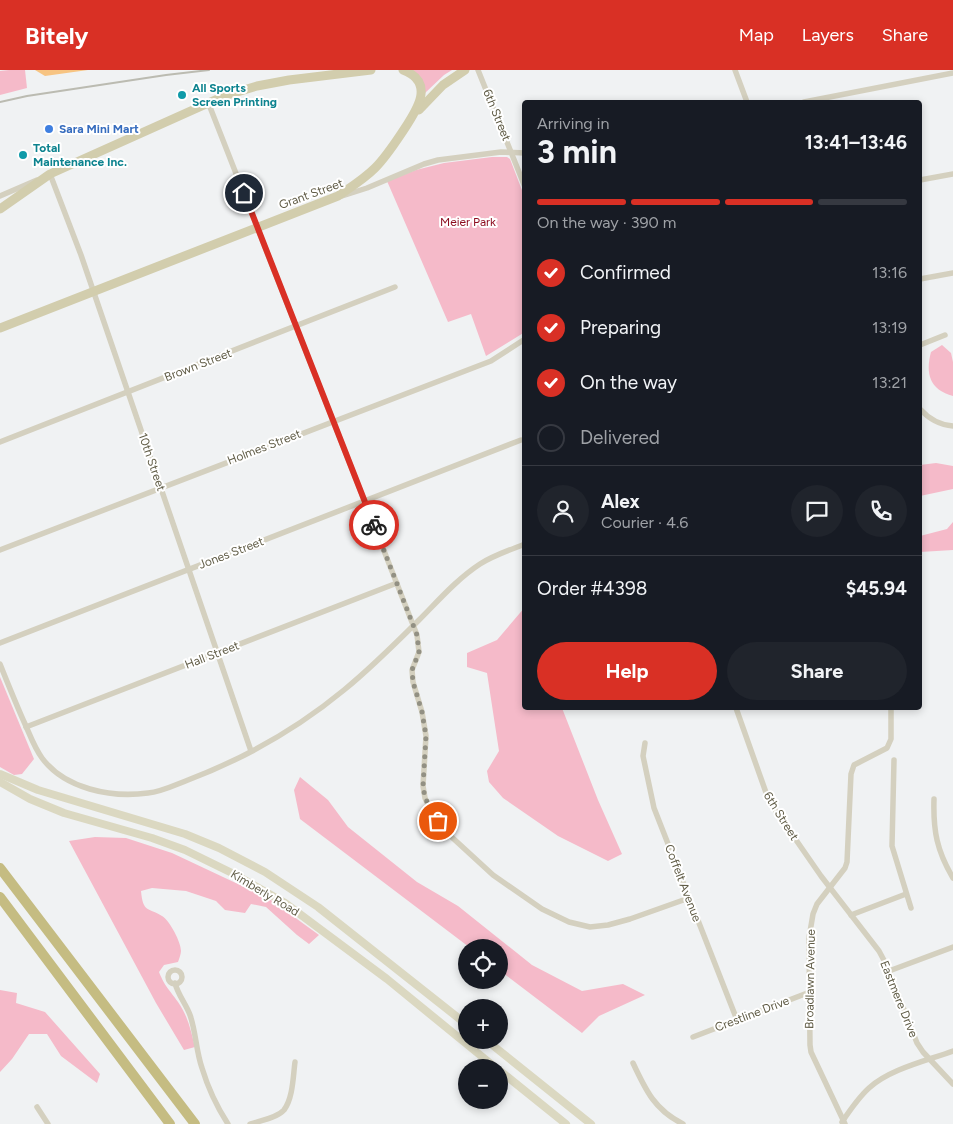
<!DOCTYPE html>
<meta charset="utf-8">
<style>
:root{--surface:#171b24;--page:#20242c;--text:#f1f3f6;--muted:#9ea1a6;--line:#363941;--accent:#d93025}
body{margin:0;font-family:Figtree,sans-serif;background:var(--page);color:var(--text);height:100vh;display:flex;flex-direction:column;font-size:19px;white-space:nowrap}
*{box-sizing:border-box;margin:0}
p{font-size:16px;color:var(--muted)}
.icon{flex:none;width:28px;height:28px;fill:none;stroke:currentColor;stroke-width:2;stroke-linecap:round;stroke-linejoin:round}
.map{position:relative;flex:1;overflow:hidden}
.side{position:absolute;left:522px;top:30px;width:400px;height:610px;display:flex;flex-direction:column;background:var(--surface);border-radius:5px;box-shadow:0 2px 8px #0003}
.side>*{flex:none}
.buttons{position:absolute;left:458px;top:869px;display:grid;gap:10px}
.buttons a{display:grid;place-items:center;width:50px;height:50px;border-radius:50%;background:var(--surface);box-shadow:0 2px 8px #0003;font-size:25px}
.pin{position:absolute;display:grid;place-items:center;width:42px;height:42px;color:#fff;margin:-21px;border:2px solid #fff;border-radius:50%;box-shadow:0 1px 5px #0007}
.courier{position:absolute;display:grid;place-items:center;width:50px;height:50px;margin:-25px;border:4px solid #d93025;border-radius:50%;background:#fff;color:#222;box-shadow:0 1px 6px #0007}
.headline em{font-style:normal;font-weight:700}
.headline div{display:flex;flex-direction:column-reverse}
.headline{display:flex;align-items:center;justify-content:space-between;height:85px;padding:0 15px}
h1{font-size:32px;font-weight:700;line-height:38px}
.bar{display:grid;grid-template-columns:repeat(4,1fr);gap:8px 5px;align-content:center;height:60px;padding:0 15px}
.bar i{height:6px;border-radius:4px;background:var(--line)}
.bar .selected{background:var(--accent)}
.bar p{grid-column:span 4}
.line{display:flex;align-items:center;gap:12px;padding:0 15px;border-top:1px solid var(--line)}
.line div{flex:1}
.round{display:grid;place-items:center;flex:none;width:52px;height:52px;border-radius:26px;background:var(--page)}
ol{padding:0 15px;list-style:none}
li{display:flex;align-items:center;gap:15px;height:55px}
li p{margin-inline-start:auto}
li .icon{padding:5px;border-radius:50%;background:var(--accent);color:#fff;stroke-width:4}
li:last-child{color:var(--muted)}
li i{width:28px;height:28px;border:2px solid var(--line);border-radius:50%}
.action{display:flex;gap:10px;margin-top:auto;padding:10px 15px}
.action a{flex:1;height:58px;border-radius:30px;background:var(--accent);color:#fff;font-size:20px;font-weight:700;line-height:58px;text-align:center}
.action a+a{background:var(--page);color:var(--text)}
header{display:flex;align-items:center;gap:30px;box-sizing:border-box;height:70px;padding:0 25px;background:var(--accent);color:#fff}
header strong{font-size:24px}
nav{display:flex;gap:28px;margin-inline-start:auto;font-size:18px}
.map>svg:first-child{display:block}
</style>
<header>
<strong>Bitely</strong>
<nav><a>Map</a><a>Layers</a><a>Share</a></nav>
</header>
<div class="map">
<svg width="953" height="1054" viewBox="0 0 953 1054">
<rect width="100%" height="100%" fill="#f0f2f3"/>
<g fill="#f5bac9">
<path d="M 9,0 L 25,0 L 27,18 L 0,25 L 0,1 Z"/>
<path d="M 414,0 L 452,0 L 444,5 L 425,23 L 412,1 Z"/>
<path d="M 492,87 L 507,87 L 510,89 L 525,128 L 525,262 L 486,286 L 471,244 L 448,252 L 387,111 L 416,100 L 444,93 Z"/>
<path d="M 942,275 L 951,283 L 953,292 L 953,326 C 930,320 925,304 931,282 Z"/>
<path d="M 936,393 L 953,396 L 953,419 L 920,426 L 920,395 Z"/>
<path d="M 953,452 L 953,480 L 920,482 L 920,466 L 947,459 Z"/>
<path d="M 525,537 L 525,638 L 562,638 L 598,730 L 622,784 L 608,791 L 558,766 L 503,728 L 489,712 L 487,701 L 499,681 L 487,603 L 467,597 L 467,583 L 497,570 Z"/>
<path d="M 0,607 L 34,689 L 22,704 L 14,705 L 0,697 Z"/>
<path d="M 300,707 L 328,730 L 348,757 L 417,812 L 458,836 L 532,895 L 582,921 L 623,914 L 645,925 L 599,946 L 582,963 L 499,900 L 499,878 L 469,877 L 300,749 L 294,720 Z"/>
<path d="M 95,767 L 126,768 L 172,783 L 268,828 L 319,865 L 309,874 L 297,865 L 266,837 L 251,834 L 245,843 L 225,840 L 216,831 L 186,821 L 152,818 L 141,821 C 143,843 148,837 162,846 C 170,851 181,872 181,881 C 181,884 179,889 178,892 L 164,895 L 159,902 C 165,917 169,919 178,932 C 188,946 191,961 195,977 L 184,980 L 156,933 L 69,771 Z"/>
<path d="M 0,920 L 17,923 L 16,933 L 45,942 L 100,1004 L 97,1013 L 61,986 L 47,964 L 29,964 L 12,989 L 0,1002 Z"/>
</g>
<path fill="#f7c482" d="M 35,0 L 88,0 L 45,6 Z"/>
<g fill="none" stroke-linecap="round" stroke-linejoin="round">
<g stroke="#d4d0bf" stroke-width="5.5">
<path d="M 478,0 L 525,117"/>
<path d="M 735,0 L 747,32"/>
<path d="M 208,32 L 417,565 L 419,582 L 412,600 L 413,612 L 422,642 L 426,666 L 423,716 L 425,728 L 431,741 L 444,760 L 493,805 L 542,839 L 569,852 L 590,857 L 608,855 L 630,849 L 689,828"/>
<path d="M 804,32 L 953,3"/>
<path d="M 48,105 L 50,104 L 81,185 L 251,681"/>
<path d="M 920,110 L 953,104"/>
<path d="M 0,126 L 37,110"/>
<path d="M 342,126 L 367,118 L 424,94 L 438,90 L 501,82 L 525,83"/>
<path d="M 920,209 L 953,203"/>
<path d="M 920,275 L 945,265"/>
<path d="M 920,339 C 929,349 939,355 953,356"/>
<path d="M 0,372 L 395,217"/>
<path d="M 0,480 L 491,291 L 525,269"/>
<path d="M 0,573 L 521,370"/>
<path d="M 0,594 C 8,614 16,634 25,654 C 30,665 34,677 42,688 C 65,719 111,728 148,723 C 161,722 175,715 188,710 C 243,689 298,658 344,620 C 371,598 395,574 419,550 C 438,531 457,509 480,494 C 494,485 510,480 525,474"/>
<path d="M 736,638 L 769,731 L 821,806 L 879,881 L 887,896 L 917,973 L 923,982 L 953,1014"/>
<path d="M 26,657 L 397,513"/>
<path d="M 645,673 L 643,686 L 654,738 L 737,950"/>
<path d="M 894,690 L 892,776 L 911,838"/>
<path d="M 934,729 C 933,761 937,781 953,808"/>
<path d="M 851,845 L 906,824"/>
<circle cx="175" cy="907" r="7"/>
<path d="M 889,901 L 953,877"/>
<path d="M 175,913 C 178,925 186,934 190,945 C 196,962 196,981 202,998 C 208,1018 217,1037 228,1054"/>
<path d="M 693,967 L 810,922"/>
<path d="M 633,993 C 646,1021 655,1040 683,1054"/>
<path d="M 37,1037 L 48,1054"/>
<path d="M 842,1052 C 850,1040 858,1028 869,1018 C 890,999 926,991 953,981"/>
<path d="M 250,1054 C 259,1051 277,1048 284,1040 C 293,1028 293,1007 295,992"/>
<path d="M 845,1054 L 811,982 L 810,975 L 809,868 L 813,844 L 817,834 L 845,798 L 847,792 L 851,704 L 854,695 L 887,678 L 891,669 L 891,638"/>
</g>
<g stroke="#dbd8c1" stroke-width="8">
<path d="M 0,704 L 38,720 L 185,764 L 219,778 L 265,802 L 318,837 L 466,954"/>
<path d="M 0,712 L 30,729 L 64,743 L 152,768 L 185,780 L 234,804 L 285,833 L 387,909 L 496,998"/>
<path d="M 486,970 L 591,1054"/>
<path d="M 499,1000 L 566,1054"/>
</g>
<g stroke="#d2cdad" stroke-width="9">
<path d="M 419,40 L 443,15 L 465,0"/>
<path d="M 0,139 L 50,104 L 224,26 L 257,16 L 289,10 L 371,0"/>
<path d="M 0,258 L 338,126 C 351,117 364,109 375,98 C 385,88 393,76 401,64 C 414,44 438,13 403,0"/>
</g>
<g stroke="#c5bc82" stroke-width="10">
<path d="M 0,798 L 195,1054"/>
<path d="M 0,827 L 170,1054"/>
</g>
<path stroke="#bbbbb1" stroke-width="2" d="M 0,32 L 27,26 L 166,5 L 209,0"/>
</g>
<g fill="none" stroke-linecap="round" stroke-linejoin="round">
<path stroke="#929083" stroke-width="5" stroke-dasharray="0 9" d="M 374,455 L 417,565 L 419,582 L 412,600 L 413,612 L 422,642 L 426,666 L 423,716 L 425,728 L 438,751"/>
<path stroke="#d93025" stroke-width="6" d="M 244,123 L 374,455"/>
</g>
<g fill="#0f9aa8" stroke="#fff" stroke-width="2">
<circle cx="182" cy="25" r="5"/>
<circle cx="23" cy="85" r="5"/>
</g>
<circle fill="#3f7fe0" stroke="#fff" stroke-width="2" cx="49" cy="59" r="5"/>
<g text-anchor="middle" stroke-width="4" stroke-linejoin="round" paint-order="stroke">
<g font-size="12" font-weight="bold" fill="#0d838f" stroke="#fff" text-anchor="start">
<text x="192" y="22">All Sports<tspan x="192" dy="14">Screen Printing</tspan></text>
<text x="33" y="82">Total<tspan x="33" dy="14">Maintenance Inc.</tspan></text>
</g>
<g font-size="12" fill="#605c46" stroke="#fff">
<text transform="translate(497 45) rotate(68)" y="4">6th Street</text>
<text transform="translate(311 124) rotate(-20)" y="4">Grant Street</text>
<text transform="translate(198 295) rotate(-21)" y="4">Brown Street</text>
<text transform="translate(264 377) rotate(-21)" y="4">Holmes Street</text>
<text transform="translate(152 392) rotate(71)" y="4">10th Street</text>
<text transform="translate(231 483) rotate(-21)" y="4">Jones Street</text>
<text transform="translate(212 585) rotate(-21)" y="4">Hall Street</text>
<text transform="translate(781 746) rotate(58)" y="4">6th Street</text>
<text transform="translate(683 813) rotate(69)" y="4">Coffelt Avenue</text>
<text transform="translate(265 823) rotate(31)" y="4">Kimberly Road</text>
<text transform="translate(810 909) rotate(-89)" y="4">Broadlawn Avenue</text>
<text transform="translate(899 929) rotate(68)" y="4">Eastmere Drive</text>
<text transform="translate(752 944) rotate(-21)" y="4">Crestline Drive</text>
</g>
<g font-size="12" font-weight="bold" fill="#366cbe" stroke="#fff" text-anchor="start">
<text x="59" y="63">Sara Mini Mart</text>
</g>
<g font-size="12" fill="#8c0c1e" stroke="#fff">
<text x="468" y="156">Meier Park</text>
</g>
</g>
</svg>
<div class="buttons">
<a><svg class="icon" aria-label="locate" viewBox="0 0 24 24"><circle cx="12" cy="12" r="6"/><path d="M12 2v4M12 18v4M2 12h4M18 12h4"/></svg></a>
<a>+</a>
<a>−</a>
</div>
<div class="pin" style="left:438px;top:751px;background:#ea580c"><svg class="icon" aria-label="bag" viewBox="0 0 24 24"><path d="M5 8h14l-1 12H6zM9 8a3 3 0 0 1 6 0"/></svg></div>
<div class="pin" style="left:244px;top:123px;background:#1f2937"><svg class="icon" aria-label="home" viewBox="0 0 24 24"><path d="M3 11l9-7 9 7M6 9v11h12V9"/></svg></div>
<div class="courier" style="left:374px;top:455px"><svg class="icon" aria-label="bike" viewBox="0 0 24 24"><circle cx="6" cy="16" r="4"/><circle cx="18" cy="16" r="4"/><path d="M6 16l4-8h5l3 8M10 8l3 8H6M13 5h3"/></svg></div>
<section class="side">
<div class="headline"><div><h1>3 min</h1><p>Arriving in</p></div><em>13:41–13:46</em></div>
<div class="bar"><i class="selected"></i><i class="selected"></i><i class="selected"></i><i></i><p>On the way · 390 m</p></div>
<ol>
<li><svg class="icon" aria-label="check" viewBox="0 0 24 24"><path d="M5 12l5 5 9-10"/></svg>Confirmed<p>13:16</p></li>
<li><svg class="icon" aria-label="check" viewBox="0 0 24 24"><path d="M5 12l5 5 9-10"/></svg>Preparing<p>13:19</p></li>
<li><svg class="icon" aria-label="check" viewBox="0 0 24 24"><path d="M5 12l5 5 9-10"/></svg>On the way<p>13:21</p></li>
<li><i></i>Delivered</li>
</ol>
<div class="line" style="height:90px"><a class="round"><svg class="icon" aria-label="person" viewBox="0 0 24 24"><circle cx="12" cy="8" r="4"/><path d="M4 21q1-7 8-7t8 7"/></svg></a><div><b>Alex</b><p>Courier · 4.6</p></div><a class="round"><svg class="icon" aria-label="chat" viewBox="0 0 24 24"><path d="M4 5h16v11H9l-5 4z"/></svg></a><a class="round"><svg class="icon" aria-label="phone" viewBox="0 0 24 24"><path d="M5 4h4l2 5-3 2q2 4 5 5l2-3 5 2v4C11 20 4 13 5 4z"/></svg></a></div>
<div class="line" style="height:65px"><div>Order #4398</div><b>$45.94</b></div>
<div class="action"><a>Help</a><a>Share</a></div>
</section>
</div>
